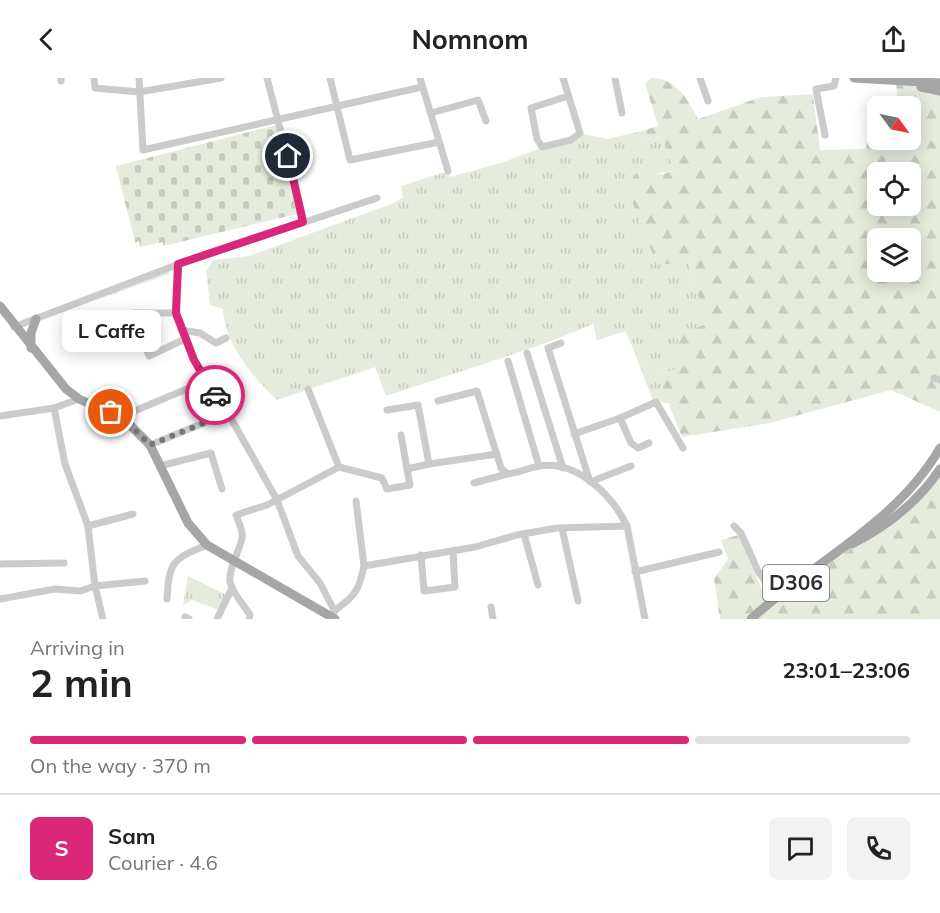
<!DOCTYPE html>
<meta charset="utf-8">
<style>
:root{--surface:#fff;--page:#f2f2f2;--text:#222;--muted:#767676;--line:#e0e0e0;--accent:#db2777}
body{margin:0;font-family:Mulish,sans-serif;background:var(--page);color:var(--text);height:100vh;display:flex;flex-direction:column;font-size:22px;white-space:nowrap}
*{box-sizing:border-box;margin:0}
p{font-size:20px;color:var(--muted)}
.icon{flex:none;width:33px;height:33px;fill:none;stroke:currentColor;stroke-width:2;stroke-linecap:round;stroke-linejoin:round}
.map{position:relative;height:541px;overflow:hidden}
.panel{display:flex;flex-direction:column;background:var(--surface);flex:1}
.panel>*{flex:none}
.needle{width:39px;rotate:123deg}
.fabs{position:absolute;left:867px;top:18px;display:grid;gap:12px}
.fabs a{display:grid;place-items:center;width:54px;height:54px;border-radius:9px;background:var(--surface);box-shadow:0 3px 15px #0003;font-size:30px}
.pin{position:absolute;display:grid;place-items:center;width:51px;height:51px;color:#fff;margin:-26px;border:3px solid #fff;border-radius:50%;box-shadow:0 2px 6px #0007}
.courier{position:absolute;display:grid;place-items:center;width:60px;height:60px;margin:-30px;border:4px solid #db2777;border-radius:50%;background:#fff;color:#222;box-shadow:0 2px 8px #0007}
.bubble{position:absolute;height:42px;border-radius:9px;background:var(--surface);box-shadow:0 3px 15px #0003;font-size:20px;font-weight:700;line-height:42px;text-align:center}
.overview em{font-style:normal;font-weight:700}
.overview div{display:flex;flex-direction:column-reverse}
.overview{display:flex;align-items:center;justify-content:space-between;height:102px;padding:0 30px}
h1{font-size:39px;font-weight:700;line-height:45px}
.bar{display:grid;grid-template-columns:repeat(4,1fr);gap:9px 6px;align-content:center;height:72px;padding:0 30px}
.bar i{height:8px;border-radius:4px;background:var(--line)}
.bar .selected{background:var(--accent)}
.bar p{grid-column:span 4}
.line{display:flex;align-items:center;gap:15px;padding:0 30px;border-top:2px solid var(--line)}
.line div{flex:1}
.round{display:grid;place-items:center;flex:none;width:63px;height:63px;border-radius:9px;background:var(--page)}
header{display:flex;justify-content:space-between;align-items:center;height:78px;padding:0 30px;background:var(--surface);font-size:27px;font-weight:700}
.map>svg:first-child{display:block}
</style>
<header><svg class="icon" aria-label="back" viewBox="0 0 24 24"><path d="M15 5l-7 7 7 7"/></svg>Nomnom<svg class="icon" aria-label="share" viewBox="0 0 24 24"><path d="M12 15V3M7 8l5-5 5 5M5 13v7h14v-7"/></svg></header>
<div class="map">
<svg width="940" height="541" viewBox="0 0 940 541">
<defs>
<pattern id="grass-tufts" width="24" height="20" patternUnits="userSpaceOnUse" patternTransform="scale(1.5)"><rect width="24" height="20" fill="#e5ecdc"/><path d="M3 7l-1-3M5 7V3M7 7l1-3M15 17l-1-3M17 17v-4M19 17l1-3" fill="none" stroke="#c5cbbd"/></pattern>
<pattern id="forest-firs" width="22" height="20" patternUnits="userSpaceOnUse" patternTransform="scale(1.5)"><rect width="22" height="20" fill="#e5ecdc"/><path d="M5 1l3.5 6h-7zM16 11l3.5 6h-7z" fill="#c5cbbd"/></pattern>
<pattern id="cemetery-stones" width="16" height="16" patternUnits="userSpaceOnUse" patternTransform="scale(1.5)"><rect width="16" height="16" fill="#e5ecdc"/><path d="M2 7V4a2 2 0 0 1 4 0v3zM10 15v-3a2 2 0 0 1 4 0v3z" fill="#c5cbbd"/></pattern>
</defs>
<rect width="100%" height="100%" fill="#fff"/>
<g fill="url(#grass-tufts)">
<path d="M 638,54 L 643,61 L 662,59 L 674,93 L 650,96 L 688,184 L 708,247 L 684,290 L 658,296 L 670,326 L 653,322 L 626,253 L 597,262 L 593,246 L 544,266 L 386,318 L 375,289 L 277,322 C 253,299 225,267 223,231 L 210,227 L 206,193 L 213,182 L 249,178 L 391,126 L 403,120 L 401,108 L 448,93 L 450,99 L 504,84 L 580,55 L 607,61 Z"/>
<path d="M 168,193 L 170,196 L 167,197 L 54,237 Z"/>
<path d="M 188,498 L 229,518 L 221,533 L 192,522 L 183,527 Z"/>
</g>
<g fill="url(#forest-firs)" fill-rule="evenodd">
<path d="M 651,0 C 676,0 688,21 698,41 L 761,19 L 813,16 L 820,72 L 866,71 L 869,52 L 877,51 L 878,62 L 910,62 L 910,28 L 898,28 L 896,4 L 863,0 L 940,0 L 940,334 L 891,312 L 770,345 L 682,359 L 657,296 L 684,289 L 677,256 L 707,246 L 688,184 L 657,187 L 628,113 L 633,99 L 639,93 L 662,96 L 674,93 L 662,59 L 643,61 L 638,54 L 658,48 L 645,5 ZM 878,94 L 910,94 L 910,128 L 878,128 ZM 878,160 L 910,160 L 910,194 L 878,194 Z"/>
<path d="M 940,391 L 940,541 L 720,541 L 714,501 L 728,481 L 721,462 L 738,457 L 768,525 L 842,471 L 883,448 Z"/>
</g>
<path fill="url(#cemetery-stones)" d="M 276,47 L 297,136 L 163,168 L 163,164 L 140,169 L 139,163 L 135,165 L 116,88 Z"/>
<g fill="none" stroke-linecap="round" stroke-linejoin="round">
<g stroke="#cbcbcb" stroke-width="7">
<path d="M 61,0 L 61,3"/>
<path d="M 94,0 L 95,10 L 139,14 L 221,0"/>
<path d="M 139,0 L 143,72 L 422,9"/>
<path d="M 267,0 L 304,144"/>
<path d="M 330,0 L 350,82 L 439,64"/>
<path d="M 420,0 L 448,93"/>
<path d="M 563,0 L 580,55 L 571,62 L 542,69 L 537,61 L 531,30 L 568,18"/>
<path d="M 615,0 L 622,35"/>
<path d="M 700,0 L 708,23"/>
<path d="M 431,35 L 478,22 L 486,43"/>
<path d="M 825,57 L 816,11 L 834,8 L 836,0"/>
<path d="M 179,186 L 175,235 L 185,261 L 204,302 L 228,335 L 277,422 L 298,478 L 320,505 L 334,532"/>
<path d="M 175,235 L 133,235 L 149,278 L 185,261"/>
<path d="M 14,249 L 179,186 L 377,120"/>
<path d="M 181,252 L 200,255 L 216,265 L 226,260"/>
<path d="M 561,265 L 548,270 L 590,404 L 631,388"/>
<path d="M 527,275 L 563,390"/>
<path d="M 508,283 L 539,388"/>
<path d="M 934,300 L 940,302"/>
<path d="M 438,323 L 477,313 L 501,390 L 507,396 C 518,395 528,390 539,388 C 577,382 612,417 627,448"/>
<path d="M 54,330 L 65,386 L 88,448 L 95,508 L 103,541"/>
<path d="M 387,332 L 418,327 L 429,386 L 497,376"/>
<path d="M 0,338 L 54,330 L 79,321"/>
<path d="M 620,340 L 656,324 L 683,370"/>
<path d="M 124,341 L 132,334 L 189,310"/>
<path d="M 574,356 L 620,340 L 631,365 L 638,370 L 649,365"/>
<path d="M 401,357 L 407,391"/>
<path d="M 150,367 L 228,335"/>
<path d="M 160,388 L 211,375 L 222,411"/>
<path d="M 339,389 L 382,400 L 387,411 L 410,407 L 407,391 L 429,386"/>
<path d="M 474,405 L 507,396"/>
<path d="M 356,423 L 364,488"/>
<path d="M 88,448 L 133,436"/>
<path d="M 734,448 L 741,455 L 758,493 L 776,519"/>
<path d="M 562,450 L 578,523"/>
<path d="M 524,456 L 538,507"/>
<path d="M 421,477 L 424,513 L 455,509 L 453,473"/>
<path d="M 0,486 L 64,485"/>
<path d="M 635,494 L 719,474"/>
<path d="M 0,521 L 55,511 L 80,513 L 95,508 L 145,503"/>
<path d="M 167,521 C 169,483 173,481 207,467"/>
<path d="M 491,529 L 493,541"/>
<path d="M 185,539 L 189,541"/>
<path d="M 331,539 C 335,530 342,528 349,521 C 359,512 361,501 364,488 L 475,469 L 517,457 L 557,450 L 627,448 L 645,541"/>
<path d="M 217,541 L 232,510"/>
<path d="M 249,541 L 250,537 C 244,527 233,516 230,504 C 228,492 240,472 242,460 C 244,454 238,443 236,437 L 267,427 L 339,389 L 308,311"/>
</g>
<g stroke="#a6a6a6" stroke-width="9">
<path d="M 854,0 L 940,5"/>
<path d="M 921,9 L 940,13"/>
<path d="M 0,228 L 66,311 L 79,321 L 124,341 L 150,367 L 188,445 L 207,467 L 335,541"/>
<path d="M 31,270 L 31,255 L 36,241"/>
<path d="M 852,466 C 886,449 919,423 940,391"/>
<path d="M 751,541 C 813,484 897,445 940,370"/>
</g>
</g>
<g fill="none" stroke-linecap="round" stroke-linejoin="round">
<path stroke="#777" stroke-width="6" stroke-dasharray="0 10.8" d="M 111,334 L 124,341 L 150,367 L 228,335 L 215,317"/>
<path stroke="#db2777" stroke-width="8" d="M 215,317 L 194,282 L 176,235 L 178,186 L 303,144 L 288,78"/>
</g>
<g text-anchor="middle" stroke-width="6" stroke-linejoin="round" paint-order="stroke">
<rect fill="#fff" stroke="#6d6d6d" stroke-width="1.5" x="763" y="487" width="66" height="36" rx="4.5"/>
<g font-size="21" font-weight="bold" fill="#2e2e2e">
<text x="796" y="512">D306</text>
</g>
</g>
</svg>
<div class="fabs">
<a><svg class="needle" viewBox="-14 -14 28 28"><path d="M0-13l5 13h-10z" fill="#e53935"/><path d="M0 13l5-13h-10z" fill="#767676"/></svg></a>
<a><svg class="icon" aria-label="locate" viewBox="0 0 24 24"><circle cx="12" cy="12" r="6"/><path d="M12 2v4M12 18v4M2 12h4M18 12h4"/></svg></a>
<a><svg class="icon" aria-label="layers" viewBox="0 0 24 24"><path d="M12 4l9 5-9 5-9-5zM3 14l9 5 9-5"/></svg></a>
</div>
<div class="pin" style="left:111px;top:334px;background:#ea580c"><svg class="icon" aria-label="bag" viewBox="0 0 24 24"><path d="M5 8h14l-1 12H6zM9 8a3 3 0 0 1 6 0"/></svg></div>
<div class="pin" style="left:288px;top:78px;background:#1f2937"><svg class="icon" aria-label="home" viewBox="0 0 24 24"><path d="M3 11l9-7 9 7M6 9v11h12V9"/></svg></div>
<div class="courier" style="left:215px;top:317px"><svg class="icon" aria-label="car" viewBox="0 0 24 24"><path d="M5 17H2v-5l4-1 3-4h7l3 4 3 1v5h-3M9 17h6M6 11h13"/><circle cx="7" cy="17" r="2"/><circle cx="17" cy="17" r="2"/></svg></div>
<div class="bubble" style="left:62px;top:232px;width:99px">L Caffe</div>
</div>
<section class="panel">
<div class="overview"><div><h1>2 min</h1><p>Arriving in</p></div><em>23:01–23:06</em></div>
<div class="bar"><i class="selected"></i><i class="selected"></i><i class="selected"></i><i></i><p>On the way · 370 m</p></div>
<div class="line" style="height:108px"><b class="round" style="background:var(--accent);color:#fff">S</b><div><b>Sam</b><p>Courier · 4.6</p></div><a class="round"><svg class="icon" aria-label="chat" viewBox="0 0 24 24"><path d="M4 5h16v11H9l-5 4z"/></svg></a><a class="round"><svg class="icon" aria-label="phone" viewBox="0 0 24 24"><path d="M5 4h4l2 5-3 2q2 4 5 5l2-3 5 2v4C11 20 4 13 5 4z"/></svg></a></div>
</section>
